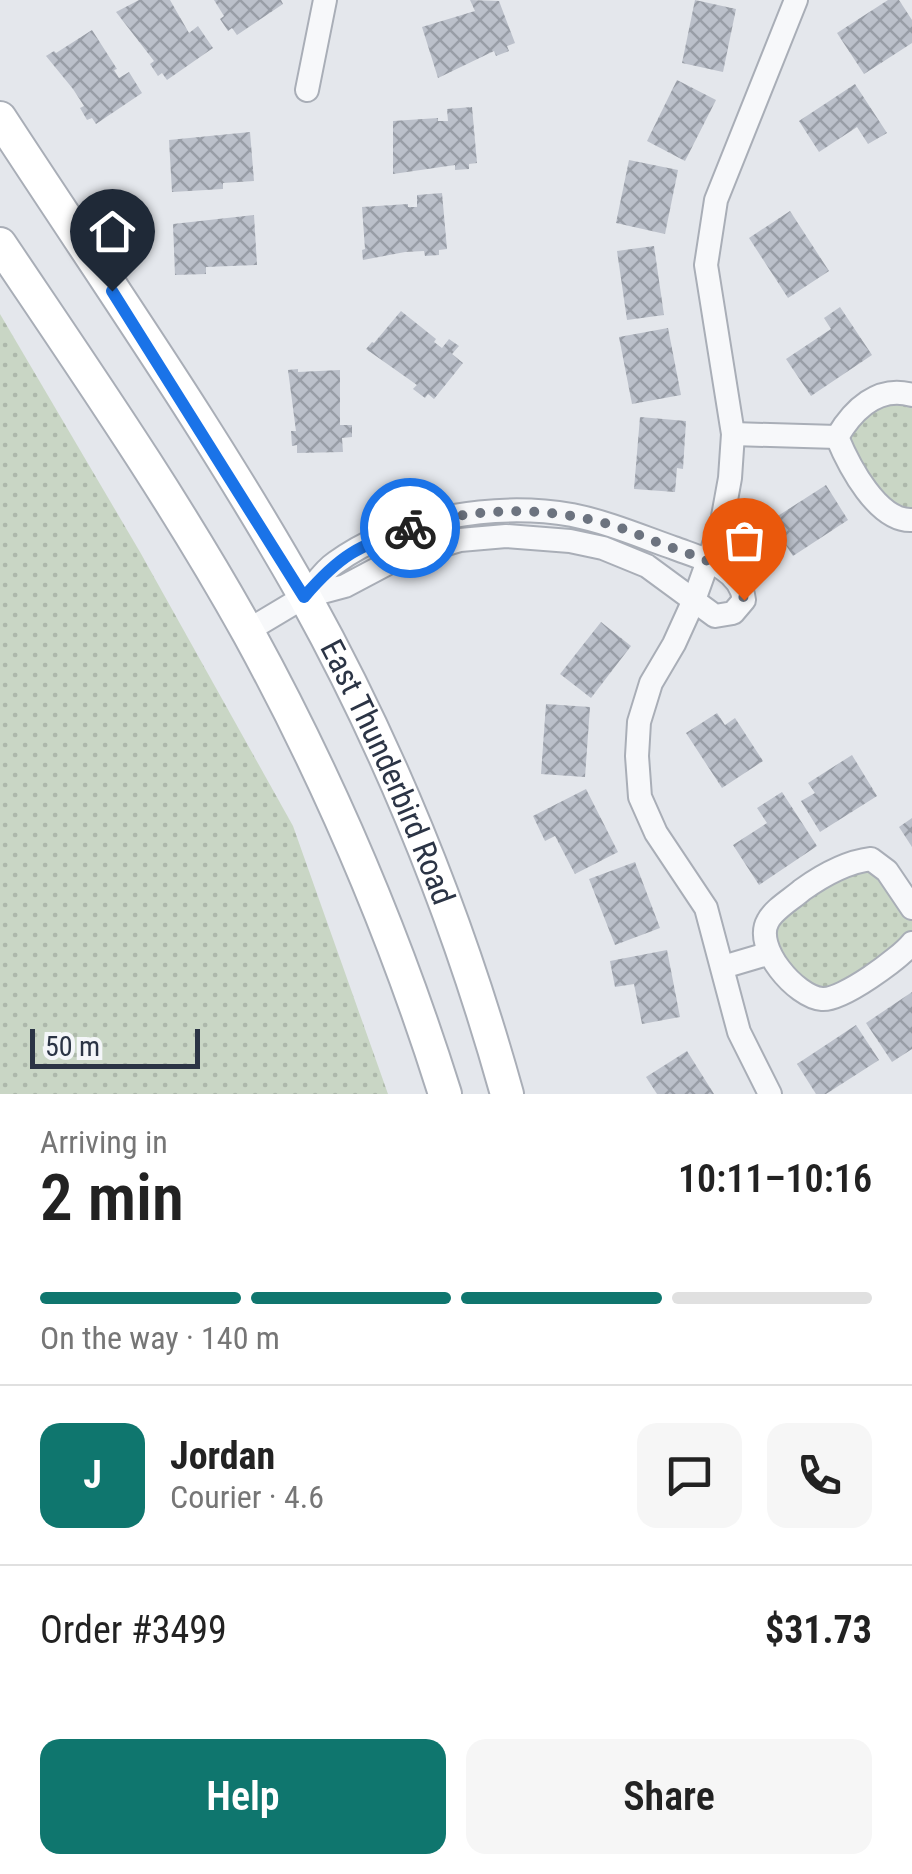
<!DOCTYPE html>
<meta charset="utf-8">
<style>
:root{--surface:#fff;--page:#f6f6f6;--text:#222;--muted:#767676;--line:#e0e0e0;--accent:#0f766e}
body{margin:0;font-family:"Roboto Condensed",sans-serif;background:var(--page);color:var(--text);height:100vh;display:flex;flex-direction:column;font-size:38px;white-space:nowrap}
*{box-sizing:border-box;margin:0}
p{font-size:32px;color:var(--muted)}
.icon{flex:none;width:55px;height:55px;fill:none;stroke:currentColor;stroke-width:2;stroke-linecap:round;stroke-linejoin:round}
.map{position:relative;height:1094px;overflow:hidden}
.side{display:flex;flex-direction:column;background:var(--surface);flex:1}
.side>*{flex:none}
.scale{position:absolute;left:30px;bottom:25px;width:170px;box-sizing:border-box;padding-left:10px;border:5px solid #2b3445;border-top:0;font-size:28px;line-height:35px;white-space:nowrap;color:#2b3445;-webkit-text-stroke:8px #f4f6f9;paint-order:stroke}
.pin{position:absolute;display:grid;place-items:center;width:85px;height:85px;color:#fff;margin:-102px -42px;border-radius:50% 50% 50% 0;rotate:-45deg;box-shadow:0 0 10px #0007}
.pin .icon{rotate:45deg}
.courier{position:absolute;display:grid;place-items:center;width:100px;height:100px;margin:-50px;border:8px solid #1a73e8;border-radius:50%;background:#fff;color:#222;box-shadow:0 2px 12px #0007}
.summary em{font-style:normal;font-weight:600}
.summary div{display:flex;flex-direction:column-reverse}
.summary{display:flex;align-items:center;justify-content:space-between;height:170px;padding:0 40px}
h1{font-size:65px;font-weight:600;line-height:75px}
.bar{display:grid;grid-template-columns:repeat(4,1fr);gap:15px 10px;align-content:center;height:120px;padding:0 40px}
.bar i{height:12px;border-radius:8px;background:var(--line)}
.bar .current{background:var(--accent)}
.bar p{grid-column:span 4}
.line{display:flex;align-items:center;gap:25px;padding:0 40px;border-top:2px solid var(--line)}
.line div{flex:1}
.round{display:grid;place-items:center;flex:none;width:105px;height:105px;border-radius:20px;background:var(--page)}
.action{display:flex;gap:20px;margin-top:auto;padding:20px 40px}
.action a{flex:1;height:115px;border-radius:20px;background:var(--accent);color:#fff;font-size:40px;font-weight:600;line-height:115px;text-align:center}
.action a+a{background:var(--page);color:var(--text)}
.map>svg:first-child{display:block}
</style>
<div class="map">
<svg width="912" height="1094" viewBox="0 0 912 1094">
<defs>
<pattern id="grass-dots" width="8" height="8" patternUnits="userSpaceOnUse" patternTransform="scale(2.5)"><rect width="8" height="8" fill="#c9d6c5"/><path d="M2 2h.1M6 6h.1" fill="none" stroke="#adb8ab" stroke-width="1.8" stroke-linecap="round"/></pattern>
<pattern id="building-cross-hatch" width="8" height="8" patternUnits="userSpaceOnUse" patternTransform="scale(2.5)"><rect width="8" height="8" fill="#bbc0ca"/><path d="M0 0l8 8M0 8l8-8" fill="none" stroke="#989da6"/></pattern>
</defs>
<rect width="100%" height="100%" fill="#e4e7ec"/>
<g fill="url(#grass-dots)">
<path d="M 0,314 L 140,552 L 293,826 L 388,1094 L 0,1094 Z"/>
<path d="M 912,395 L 912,520 L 900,521 L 843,450 L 850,417 Z"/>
<path d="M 871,859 L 912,908 L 912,943 L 826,1000 L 767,954 L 769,917 Z"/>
</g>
<g fill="url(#building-cross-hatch)">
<path d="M 139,0 L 170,0 L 189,33 L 198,26 L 213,48 L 167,80 L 162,73 L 158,76 L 150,64 L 154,61 L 116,12 Z"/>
<path d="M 214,0 L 281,0 L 283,4 L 237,35 L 232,28 L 228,31 L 220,19 L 224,16 Z"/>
<path d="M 470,0 L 499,1 L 515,43 L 507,46 L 509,51 L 496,56 L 494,51 L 438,78 L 422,27 L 475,11 Z"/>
<path d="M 695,0 L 736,9 L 723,72 L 682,63 Z"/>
<path d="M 888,0 L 899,0 L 912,20 L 912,43 L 864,74 L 837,33 Z"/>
<path d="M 92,30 L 117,69 L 114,70 L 119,78 L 129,72 L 142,93 L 96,124 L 92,118 L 87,120 L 80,108 L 84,106 L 73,89 L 46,56 L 54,51 L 56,53 Z"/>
<path d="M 677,80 L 716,100 L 685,161 L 647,141 Z"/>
<path d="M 855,84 L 887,133 L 868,144 L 857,127 L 819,152 L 799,121 Z"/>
<path d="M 472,107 L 477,163 L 469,164 L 469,169 L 455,170 L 455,165 L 393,174 L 393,121 L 438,118 L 438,121 L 448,121 L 447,109 Z"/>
<path d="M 250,132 L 254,181 L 223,183 L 223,189 L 172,192 L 169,140 Z"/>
<path d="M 629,160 L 678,170 L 665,234 L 616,223 Z"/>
<path d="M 442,193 L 447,249 L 439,250 L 439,255 L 425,256 L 424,251 L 405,252 L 363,260 L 362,250 L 365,249 L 362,207 L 408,204 L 408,207 L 417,207 L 417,195 Z"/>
<path d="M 790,211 L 829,271 L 788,298 L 749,238 Z"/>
<path d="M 254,215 L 257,265 L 206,267 L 206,274 L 175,275 L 173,224 Z"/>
<path d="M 654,246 L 664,315 L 627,320 L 617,251 Z"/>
<path d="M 840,307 L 872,355 L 811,396 L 786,359 L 831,329 L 824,318 Z"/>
<path d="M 401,311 L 436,339 L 434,342 L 442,348 L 449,339 L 459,346 L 452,354 L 463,363 L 434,399 L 428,394 L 425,398 L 413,389 L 417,385 L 366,349 L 372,342 L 374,343 Z"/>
<path d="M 668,328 L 681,395 L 632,404 L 619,337 Z"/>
<path d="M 298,369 L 298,372 L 340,370 L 340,425 L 352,425 L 352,437 L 342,438 L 343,452 L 297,453 L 297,445 L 292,446 L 291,431 L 296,431 L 288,370 Z"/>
<path d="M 640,417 L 686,421 L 683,469 L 677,468 L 675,492 L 634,489 Z"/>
<path d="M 826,485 L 848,520 L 793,556 L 770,521 Z"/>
<path d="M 601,622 L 631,646 L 591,698 L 560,674 Z"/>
<path d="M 546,704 L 590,707 L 585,777 L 541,774 Z"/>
<path d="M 717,713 L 725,725 L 735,718 L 763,761 L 722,788 L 686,733 Z"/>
<path d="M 852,755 L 877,796 L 820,832 L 801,801 L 815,793 L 808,783 Z"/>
<path d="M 586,789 L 618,852 L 575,874 L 555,836 L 545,841 L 533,816 Z"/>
<path d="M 782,792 L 817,846 L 759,885 L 733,845 L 767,823 L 757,808 Z"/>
<path d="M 912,818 L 912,847 L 899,827 Z"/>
<path d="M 635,862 L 660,928 L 615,945 L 589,879 Z"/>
<path d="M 667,950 L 680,1017 L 642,1024 L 634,984 L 615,987 L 610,961 Z"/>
<path d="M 912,992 L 912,1049 L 892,1062 L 866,1023 Z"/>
<path d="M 856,1025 L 879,1060 L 826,1094 L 816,1094 L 797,1064 Z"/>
<path d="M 687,1051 L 714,1094 L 657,1094 L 646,1077 Z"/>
</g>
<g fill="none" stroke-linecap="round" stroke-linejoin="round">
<g stroke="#a9aeb7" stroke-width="26">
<g id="minor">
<path d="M 307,90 L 325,0"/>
<path d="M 733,434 L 837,437"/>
<path d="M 837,437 C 849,466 878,522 912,520"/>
<path d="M 837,437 C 853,410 878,385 912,395"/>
<path d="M 247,631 L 304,597 L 345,586 L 396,559 L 460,540 L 506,536 L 570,541 L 603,548 L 647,566 L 715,616 L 733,613 L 744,600 C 740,567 700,558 674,548 C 640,536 607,522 572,515 C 496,502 398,517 335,563 C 323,571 314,586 304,597"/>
<path d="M 912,908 L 887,871 L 871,859 C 846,862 823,875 802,890 C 792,899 774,909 768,921 C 753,947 796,997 822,999 C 842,1001 900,958 912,943"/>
<path d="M 723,967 L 767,954"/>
<path d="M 770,1094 L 739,1032 L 706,908 L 656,833 L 640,797 L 637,756 L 639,722 L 651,683 L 674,644 L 694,600 L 722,522 L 730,478 L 733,434 L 706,265 L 716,200 L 796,0"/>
</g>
</g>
<g stroke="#a9aeb7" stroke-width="36">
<g id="secondary">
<path id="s1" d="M 0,118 C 103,276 212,432 305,597 C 392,754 459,922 507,1094"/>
<path d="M 0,244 C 86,372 174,499 249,634 C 329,780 395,935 445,1094"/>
</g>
</g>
<use href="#minor" stroke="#f7f8fa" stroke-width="22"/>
<use href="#secondary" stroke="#fff" stroke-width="32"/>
</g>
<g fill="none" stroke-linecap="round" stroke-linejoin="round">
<path stroke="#6c737f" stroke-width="10" stroke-dasharray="0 18" d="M 410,528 C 472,507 545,506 608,524 C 630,530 651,541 673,548 C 700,558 739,567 744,600"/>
<path stroke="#1a73e8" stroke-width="12" d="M 112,291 L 304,597 C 340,555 358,546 410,528"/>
</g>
<g text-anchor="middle" stroke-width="10" stroke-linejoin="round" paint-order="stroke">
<g font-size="32" fill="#2b3445" stroke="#f4f6f9">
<text dy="11" stroke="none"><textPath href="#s1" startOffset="762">East Thunderbird Road</textPath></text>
</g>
</g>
</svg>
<div class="scale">50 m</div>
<div class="pin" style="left:744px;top:600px;background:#ea580c"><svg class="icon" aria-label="bag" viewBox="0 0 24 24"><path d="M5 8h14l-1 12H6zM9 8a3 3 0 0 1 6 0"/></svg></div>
<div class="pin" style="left:112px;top:291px;background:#1f2937"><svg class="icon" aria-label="home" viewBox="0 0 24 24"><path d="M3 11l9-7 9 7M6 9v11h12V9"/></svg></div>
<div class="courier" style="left:410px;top:528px"><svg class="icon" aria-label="bike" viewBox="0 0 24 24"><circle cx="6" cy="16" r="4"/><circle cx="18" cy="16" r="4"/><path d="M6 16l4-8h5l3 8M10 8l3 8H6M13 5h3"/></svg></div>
</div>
<section class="side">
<div class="summary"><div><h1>2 min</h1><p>Arriving in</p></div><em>10:11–10:16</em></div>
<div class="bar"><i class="current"></i><i class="current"></i><i class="current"></i><i></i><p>On the way · 140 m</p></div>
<div class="line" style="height:180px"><b class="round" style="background:var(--accent);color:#fff">J</b><div><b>Jordan</b><p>Courier · 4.6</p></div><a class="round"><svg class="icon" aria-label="chat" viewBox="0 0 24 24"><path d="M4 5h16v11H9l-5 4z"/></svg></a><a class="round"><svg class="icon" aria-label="phone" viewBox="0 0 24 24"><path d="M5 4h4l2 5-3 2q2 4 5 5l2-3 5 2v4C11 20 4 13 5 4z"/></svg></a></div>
<div class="line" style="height:130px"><div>Order #3499</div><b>$31.73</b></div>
<div class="action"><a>Help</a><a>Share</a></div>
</section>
